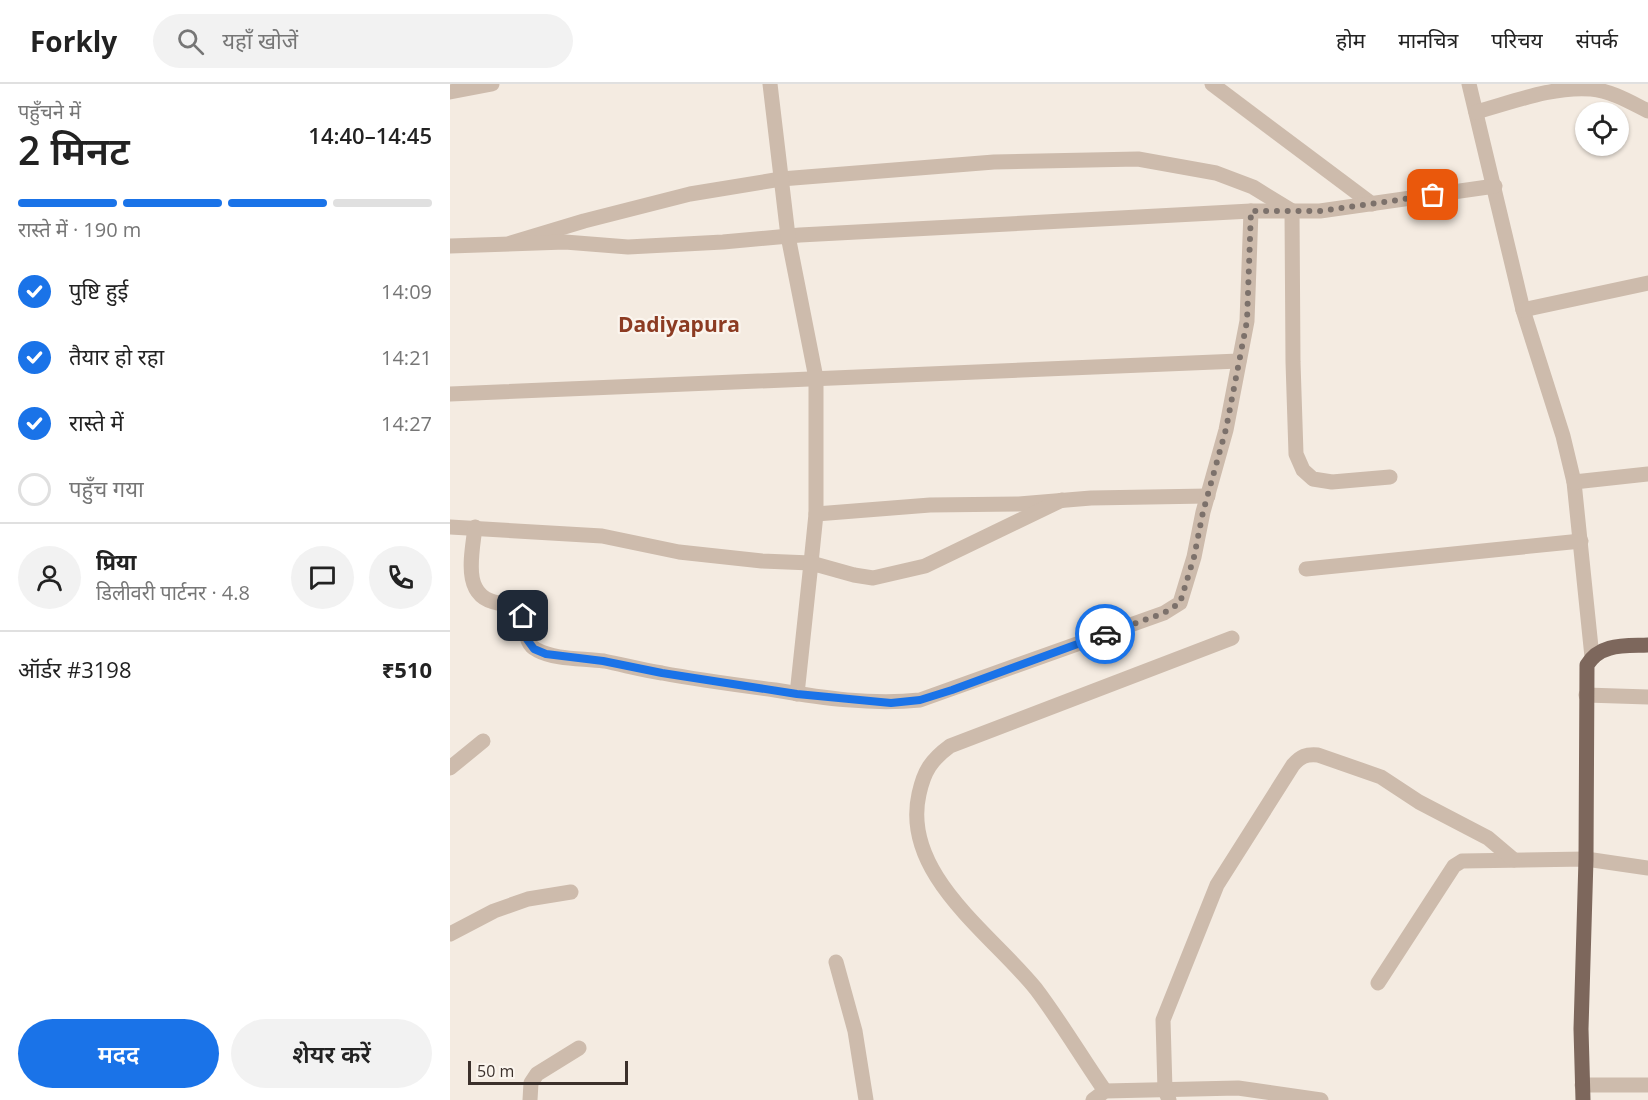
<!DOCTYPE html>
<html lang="hi">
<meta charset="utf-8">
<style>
:root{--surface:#fff;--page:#f2f2f2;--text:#222;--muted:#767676;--line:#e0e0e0;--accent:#1a73e8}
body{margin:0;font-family:"Open Sans","Noto Sans Devanagari",sans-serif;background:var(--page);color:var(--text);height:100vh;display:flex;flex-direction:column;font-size:22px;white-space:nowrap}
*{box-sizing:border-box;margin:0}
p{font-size:20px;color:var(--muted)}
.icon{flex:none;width:33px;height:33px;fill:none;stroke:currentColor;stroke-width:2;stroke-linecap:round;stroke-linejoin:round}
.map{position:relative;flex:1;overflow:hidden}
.details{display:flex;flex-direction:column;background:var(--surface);width:450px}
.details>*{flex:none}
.fabs{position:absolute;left:1125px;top:18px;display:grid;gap:12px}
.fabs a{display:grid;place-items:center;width:54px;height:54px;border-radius:50%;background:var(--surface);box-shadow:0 2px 4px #0004;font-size:30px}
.scale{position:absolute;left:18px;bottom:15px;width:160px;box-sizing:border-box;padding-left:6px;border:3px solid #3b302b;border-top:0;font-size:16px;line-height:21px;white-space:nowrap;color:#3b302b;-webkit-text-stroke:4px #fbf5ee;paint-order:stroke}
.pin{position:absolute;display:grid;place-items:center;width:51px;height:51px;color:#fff;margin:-26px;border-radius:12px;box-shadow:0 3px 9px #0006}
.courier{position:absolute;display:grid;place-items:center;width:60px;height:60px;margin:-30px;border:4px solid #1a73e8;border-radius:50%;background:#fff;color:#222;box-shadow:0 2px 8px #0007}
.head em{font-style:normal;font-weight:600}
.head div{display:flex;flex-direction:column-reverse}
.head{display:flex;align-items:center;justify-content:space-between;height:102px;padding:0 18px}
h1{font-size:39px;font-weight:600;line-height:45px}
.bar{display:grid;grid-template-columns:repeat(4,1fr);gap:9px 6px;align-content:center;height:72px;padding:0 18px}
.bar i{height:8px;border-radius:4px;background:var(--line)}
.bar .selected{background:var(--accent)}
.bar p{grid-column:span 4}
.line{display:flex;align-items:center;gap:15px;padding:0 18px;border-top:2px solid var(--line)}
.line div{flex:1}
.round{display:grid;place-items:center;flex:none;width:63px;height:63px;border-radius:32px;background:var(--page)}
ol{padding:0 18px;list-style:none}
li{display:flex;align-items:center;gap:18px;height:66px}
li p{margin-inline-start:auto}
li .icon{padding:6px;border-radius:50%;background:var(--accent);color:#fff;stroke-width:4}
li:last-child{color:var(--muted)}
li i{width:33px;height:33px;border:3px solid var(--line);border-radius:50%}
.button{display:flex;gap:12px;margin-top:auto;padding:12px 18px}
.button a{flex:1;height:69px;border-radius:36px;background:var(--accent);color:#fff;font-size:24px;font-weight:600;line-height:69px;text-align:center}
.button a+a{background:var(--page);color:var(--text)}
header{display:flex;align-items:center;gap:36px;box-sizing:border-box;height:84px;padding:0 30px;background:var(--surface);border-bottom:2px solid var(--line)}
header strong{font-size:28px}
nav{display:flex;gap:33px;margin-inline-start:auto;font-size:21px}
.search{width:420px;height:54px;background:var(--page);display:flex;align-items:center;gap:15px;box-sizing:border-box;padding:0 21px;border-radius:33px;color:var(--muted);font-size:22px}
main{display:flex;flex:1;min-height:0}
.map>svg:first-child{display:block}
</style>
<header>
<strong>Forkly</strong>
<div class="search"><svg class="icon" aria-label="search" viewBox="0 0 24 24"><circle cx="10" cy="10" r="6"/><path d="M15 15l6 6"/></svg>यहाँ खोजें</div>
<nav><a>होम</a><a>मानचित्र</a><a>परिचय</a><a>संपर्क</a></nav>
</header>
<main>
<section class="details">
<div class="head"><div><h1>2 मिनट</h1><p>पहुँचने में</p></div><em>14:40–14:45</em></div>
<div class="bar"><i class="selected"></i><i class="selected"></i><i class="selected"></i><i></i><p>रास्ते में · 190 m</p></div>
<ol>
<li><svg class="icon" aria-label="check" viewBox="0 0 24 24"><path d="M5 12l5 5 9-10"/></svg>पुष्टि हुई<p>14:09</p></li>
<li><svg class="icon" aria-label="check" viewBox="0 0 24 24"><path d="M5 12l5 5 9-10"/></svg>तैयार हो रहा<p>14:21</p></li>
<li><svg class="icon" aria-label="check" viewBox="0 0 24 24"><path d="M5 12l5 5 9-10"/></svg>रास्ते में<p>14:27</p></li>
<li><i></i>पहुँच गया</li>
</ol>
<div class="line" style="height:108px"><a class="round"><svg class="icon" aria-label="person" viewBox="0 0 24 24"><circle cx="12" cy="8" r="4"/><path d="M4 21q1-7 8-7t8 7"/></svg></a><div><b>प्रिया</b><p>डिलीवरी पार्टनर · 4.8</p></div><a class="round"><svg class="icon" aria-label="chat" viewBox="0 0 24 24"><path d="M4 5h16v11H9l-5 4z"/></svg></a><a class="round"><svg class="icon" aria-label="phone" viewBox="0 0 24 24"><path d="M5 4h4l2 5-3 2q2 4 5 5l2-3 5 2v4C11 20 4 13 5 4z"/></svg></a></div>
<div class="line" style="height:78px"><div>ऑर्डर #3198</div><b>₹510</b></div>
<div class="button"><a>मदद</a><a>शेयर करें</a></div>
</section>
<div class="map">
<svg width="1198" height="1016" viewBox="0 0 1198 1016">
<rect width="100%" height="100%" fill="#f4ebe1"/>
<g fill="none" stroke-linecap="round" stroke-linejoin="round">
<g stroke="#cdbbac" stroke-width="15">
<path d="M 762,0 L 922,120"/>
<path d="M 1019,0 L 1073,226 L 1113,352 L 1124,398 L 1142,573"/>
<path d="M 0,8 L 42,0"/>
<path d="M 1026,28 C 1063,18 1103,2 1141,5 C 1162,7 1180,18 1198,27"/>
<path d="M 61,159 L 134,137 L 240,110 L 331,95 L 544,78 L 688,75 L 766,89 L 803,103 L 842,127 L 843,278 L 846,370 L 853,386 L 863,395 L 882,398 L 940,393"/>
<path d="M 0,162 L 115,158 L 178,163 L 273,158 L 350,151 L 801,127 L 870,127 L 1045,102"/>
<path d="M 1073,226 L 1198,199"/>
<path d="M 0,310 L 789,277"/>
<path d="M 1124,398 L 1198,390"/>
<path d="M 366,430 L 480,421 L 569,420 L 641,414 L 758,412"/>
<path d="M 0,443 L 152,452 L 229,468 L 312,477 L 361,479 L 366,430 L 366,294 L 338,152 L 320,0"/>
<path d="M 25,443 C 22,471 11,513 48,519 C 58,521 66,521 72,530 C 79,542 72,559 87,566 C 106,576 133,574 154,577 C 174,581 193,586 212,589 C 249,596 287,601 325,606 C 373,614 421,621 470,616 L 714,529 L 730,519 L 744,473 L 753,428 L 776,346 L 797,237 L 801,127"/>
<path d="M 856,485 L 1131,457"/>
<path d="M 347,610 L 361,479 L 404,491 L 423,494 L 475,482 L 612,416"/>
<path d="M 1136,611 L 1198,613"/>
<path d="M 0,684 L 33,657"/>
<path d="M 0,850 L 44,827 L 78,815 L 121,808"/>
<path d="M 386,878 L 405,947 L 416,1016"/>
<path d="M 928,899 L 1004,782 L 1012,777 L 1136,775 L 1198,784"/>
<path d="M 1132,1001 L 1198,1001"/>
<path d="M 655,1007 C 632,974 611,938 586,905 C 542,850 451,790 469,710 C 474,687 481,676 500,662 L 782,554"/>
<path d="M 80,1016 L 81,999 L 87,990 L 129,964"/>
<path d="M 643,1016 L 655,1007 L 788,1004 L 871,1016"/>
<path d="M 719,1016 L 715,1006 L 713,936 L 767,801 L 843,681 C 851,672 856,670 868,671 L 931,693 L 969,718 L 1038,754 L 1064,776"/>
</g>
<path stroke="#7d675c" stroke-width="15" d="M 1133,1016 L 1131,945 L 1136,775 L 1137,581 C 1150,559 1175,562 1198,561"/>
</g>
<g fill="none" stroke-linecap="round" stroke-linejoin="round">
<path stroke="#7c716b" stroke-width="6" stroke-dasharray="0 10.8" d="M 655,550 L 714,529 L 730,519 L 744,473 L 753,428 L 776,345 L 797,237 L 801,127 L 870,127 L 983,111"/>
<path stroke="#1a73e8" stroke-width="8" d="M 73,532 L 76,554 L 84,565 L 96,570 L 153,577 L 212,589 L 347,610 L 441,619 L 470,616 L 502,606 L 655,550"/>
</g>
<g text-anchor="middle" stroke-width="4.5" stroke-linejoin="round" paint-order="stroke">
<g font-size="21" font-weight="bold" fill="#8c3b22" stroke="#fbf5ee">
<text x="229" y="248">Dadiyapura</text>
</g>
</g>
</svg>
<div class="fabs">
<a><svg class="icon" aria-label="locate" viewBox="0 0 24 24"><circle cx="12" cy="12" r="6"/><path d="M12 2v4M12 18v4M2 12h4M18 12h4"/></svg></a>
</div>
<div class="scale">50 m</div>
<div class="pin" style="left:983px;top:111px;background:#ea580c"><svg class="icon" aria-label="bag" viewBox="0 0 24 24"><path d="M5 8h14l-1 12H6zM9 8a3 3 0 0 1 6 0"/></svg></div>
<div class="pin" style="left:73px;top:532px;background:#1f2937"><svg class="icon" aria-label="home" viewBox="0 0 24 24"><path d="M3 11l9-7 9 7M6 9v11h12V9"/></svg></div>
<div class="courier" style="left:655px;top:550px"><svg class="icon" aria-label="car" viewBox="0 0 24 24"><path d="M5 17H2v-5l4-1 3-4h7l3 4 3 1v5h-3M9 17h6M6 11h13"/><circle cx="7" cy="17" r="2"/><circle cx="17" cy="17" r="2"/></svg></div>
</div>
</main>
